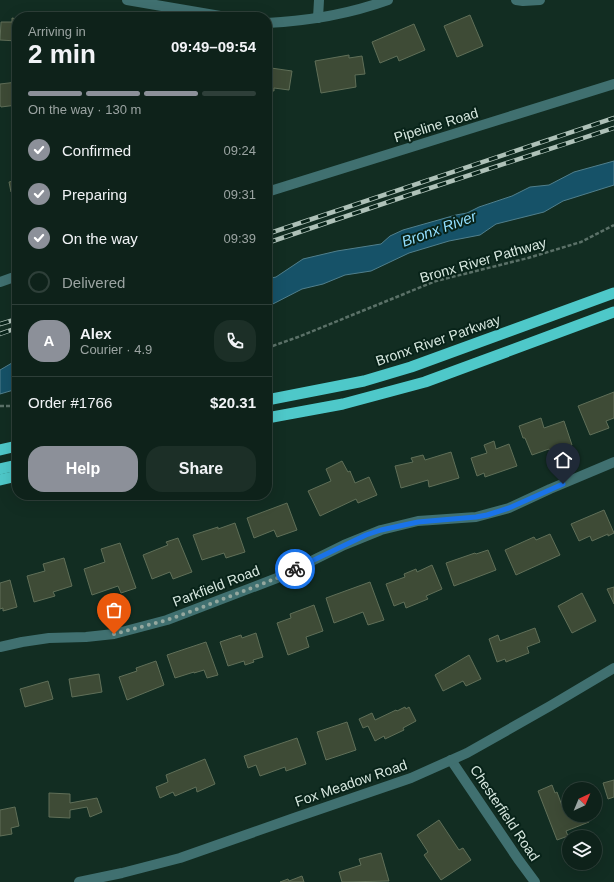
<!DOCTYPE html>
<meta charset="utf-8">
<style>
:root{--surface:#0e221a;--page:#1c2f27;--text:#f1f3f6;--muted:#9ba4a2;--line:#2e3f39;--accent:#8c9099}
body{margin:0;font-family:Helvetica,sans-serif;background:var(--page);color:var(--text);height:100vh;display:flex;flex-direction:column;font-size:15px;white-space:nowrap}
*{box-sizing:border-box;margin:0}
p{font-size:13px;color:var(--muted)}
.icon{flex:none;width:22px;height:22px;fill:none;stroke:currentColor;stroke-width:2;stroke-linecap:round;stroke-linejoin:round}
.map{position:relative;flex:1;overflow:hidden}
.sheet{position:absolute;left:12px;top:12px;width:260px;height:488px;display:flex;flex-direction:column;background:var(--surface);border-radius:16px;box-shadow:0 4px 16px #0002,0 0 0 1px var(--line)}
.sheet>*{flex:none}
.needle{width:26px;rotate:44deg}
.buttons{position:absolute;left:562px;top:782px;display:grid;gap:8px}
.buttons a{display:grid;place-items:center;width:40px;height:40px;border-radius:50%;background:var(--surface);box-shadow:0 4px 16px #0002,0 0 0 1px var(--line);font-size:20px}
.pin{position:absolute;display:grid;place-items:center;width:34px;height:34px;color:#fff;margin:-41px -17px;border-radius:50% 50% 50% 0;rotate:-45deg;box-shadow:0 0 4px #0007}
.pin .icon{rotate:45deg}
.courier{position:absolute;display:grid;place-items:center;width:40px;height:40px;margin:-20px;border:3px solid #1a73e8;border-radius:50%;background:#fff;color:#222;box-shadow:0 1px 5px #0007}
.overview em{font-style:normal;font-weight:600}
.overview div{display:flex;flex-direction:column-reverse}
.overview{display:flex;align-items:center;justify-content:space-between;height:68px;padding:0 16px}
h1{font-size:26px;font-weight:600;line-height:30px}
.bar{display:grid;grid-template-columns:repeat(4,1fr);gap:6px 4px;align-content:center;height:48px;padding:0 16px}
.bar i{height:5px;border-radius:3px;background:var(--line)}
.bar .active{background:var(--accent)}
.bar p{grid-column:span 4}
.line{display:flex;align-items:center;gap:10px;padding:0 16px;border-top:1px solid var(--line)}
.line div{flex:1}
.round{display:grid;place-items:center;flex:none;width:42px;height:42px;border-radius:16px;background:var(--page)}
ol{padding:0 16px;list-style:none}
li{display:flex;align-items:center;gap:12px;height:44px}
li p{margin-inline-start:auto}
li .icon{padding:4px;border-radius:50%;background:var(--accent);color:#fff;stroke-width:4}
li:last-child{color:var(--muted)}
li i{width:22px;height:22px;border:2px solid var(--line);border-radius:50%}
.action{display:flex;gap:8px;margin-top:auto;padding:8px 16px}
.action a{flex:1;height:46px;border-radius:16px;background:var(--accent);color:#fff;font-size:16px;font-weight:600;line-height:46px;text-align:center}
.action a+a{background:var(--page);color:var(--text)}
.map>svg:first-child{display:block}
</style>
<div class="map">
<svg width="614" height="882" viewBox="0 0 614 882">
<rect width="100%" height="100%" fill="#122d22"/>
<g fill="#165268" stroke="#507f8c">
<path d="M 614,161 L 614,185 L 563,201 L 544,212 L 496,224 L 480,235 L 449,241 L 409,253 L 371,271 L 345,275 L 323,284 L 302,289 L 267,307 L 267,279 L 276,277 L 303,259 L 337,251 L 381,244 L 390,236 L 403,230 L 456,215 L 467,213 L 479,207 L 512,196 L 530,187 L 549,185 L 574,172 Z"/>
<path d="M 17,360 L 17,389 L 0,394 L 0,370 Z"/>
</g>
<g fill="#3e4b36" stroke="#606f58">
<path d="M 470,15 L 483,46 L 457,57 L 444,26 Z"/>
<path d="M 12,18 L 17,19 L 17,41 L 0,40 L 1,22 L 12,22 Z"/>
<path d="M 414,24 L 425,50 L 399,61 L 397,56 L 380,63 L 372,42 Z"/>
<path d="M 349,55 L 349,58 L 362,56 L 365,74 L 355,75 L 356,87 L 321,93 L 315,61 Z"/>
<path d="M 267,62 L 272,63 L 271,68 L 292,71 L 289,90 L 274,88 L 274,91 L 267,90 Z"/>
<path d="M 17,82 L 17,105 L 1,107 L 0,105 L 0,84 Z"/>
<path d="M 17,180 L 17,190 L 11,192 L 9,182 Z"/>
<path d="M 614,392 L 614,418 L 606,421 L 609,428 L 590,435 L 578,406 Z"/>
<path d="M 541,418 L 544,428 L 564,421 L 572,445 L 550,452 L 549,449 L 532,455 L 525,438 L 523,438 L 519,426 Z"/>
<path d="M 494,441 L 496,449 L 509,444 L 517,466 L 485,477 L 484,473 L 477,476 L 471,458 L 487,453 L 484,445 Z"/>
<path d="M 451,452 L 459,478 L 429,487 L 428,480 L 401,488 L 395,466 L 413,462 L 411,458 L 423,455 L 425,460 Z"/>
<path d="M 342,461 L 348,472 L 350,471 L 355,483 L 369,477 L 377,495 L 358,503 L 356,499 L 320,516 L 308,491 L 331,481 L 326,469 Z"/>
<path d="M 287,503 L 297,530 L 277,537 L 274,530 L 254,538 L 247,518 Z"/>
<path d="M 604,510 L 614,533 L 608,536 L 608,534 L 592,541 L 590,536 L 579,541 L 571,524 Z"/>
<path d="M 235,523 L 245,552 L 226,558 L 224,553 L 202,560 L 193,535 L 218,527 L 218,529 Z"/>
<path d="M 550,534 L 560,555 L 516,575 L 505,550 L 534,537 L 536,540 Z"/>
<path d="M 178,538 L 192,572 L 173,579 L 170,572 L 152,579 L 143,555 L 168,545 L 166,542 Z"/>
<path d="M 120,543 L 136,588 L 121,593 L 118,586 L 92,595 L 84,569 L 105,562 L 101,549 Z"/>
<path d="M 488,550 L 496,570 L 454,586 L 446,563 L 475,553 L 476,554 Z"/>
<path d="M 64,558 L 72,586 L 53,592 L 55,596 L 34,602 L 27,576 L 45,571 L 43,564 Z"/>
<path d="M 432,565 L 442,589 L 426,596 L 428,599 L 406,608 L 404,602 L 394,606 L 386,584 L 405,577 L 404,574 L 416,569 L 417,572 Z"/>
<path d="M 10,580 L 17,607 L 3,611 L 3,608 L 0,609 L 0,583 Z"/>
<path d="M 370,582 L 384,620 L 368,625 L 363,612 L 334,623 L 326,598 Z"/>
<path d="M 614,587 L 614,604 L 607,589 Z"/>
<path d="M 582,593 L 596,621 L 572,633 L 558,606 Z"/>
<path d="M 314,605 L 323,631 L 306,637 L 309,647 L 288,655 L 277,623 L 291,618 L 290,614 Z"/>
<path d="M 535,628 L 540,642 L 527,647 L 529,653 L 506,662 L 505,659 L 497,662 L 489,639 L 498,635 L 500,641 Z"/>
<path d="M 256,633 L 263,657 L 253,660 L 254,662 L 245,665 L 244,661 L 228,666 L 220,642 L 241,635 L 242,638 Z"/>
<path d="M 206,642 L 218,675 L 207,678 L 204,670 L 194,673 L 194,672 L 175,678 L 167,655 Z"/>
<path d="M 469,655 L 481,679 L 466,686 L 463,681 L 443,691 L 435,675 Z"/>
<path d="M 156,661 L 164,685 L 127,700 L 119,677 L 137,671 L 136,668 Z"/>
<path d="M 99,674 L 102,692 L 72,697 L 69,679 Z"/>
<path d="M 48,681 L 53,699 L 25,707 L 20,689 Z"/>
<path d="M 405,707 L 406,709 L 409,707 L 416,721 L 403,728 L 404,730 L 385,739 L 384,736 L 375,741 L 368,726 L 363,728 L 359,719 L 372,713 L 375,720 L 396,710 L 397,711 Z"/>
<path d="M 347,722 L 356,750 L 326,760 L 317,732 Z"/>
<path d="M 297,738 L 306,764 L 286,771 L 285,767 L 260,776 L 256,765 L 248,768 L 244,756 Z"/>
<path d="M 205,759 L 215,784 L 197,792 L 196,787 L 175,796 L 173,792 L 160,798 L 156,787 L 168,782 L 166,775 Z"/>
<path d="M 614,780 L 614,797 L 608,799 L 603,783 Z"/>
<path d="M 552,785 L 555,793 L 557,792 L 564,811 L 569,809 L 569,815 L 587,815 L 589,822 L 566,831 L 568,836 L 557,840 L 538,791 Z"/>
<path d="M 49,793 L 70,794 L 70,803 L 97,798 L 102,812 L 90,817 L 87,807 L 70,810 L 70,818 L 49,817 Z"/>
<path d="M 15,807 L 19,826 L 11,828 L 12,834 L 0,836 L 0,810 Z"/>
<path d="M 439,820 L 459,850 L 463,848 L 471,860 L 441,880 L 424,855 L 428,852 L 417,835 Z"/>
<path d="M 381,853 L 389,881 L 342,882 L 339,872 L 361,865 L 359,859 Z"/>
<path d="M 302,876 L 304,882 L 280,882 L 288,879 L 289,881 Z"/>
</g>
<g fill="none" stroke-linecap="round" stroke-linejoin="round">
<g stroke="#5b7168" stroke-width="2.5" stroke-dasharray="4 2" stroke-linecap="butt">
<path d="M 267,348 L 298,337 L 436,281 L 528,258 L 581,242 L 614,225"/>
<path d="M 0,406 L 17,406"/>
</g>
<g stroke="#407070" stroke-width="10">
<path d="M 127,0 L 226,17"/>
<path d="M 516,0 L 523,1 L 540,0"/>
<path d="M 318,18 L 319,0"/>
<path d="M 267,23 C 308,21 349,14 388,0"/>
<path d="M 0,647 L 22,642 L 49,638 L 86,637 L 114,634 L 167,620 L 277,578 L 344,545 L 381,530 L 418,521 L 476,517 L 509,508 L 550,489 L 614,462"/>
<path d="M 451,760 L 518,859 L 535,882"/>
<path d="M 79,882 L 122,873 L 180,858 L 294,818 L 411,778 L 467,753 L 550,706 L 614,668"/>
</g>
<g stroke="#407070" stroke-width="10">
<path d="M 267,192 L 614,84"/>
<path d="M 0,282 L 17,276"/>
</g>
<g stroke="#4ec8c9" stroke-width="11">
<path d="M 267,400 L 364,381 L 411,367 L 614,293"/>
<path d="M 267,418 L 343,404 L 425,382 L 614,312"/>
<path d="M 0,450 L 17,446"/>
<path d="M 0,469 L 17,465"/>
<path d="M 0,480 L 17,476"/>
</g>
<g stroke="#aec1b8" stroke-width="4.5">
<g id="rail">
<path d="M 267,234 L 614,118"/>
<path d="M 267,243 L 409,195 L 614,128"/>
<path d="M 0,324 L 17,319"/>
<path d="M 0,334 L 17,328"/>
</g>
</g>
<use href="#rail" stroke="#082319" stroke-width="3" stroke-dasharray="9" stroke-linecap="butt"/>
</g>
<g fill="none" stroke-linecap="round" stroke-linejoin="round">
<path stroke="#93a79e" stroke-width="4" stroke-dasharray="0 7.2" d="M 114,634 L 167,620 L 195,610 L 277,578 L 295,569"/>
<path stroke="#1a73e8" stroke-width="5" d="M 295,569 L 366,535 L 381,530 L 418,522 L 476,517 L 487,515 L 509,508 L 563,484"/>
</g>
<g text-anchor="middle" stroke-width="4" stroke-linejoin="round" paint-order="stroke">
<g font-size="14" fill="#d8e8e0" stroke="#082319">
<text transform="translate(436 125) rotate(-17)" y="5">Pipeline Road</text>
<text transform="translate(483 260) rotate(-16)" y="5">Bronx River Pathway</text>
<text transform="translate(438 340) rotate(-19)" y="5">Bronx River Parkway</text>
<text transform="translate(216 586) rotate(-21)" y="5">Parkfield Road</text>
<text transform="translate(351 783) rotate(-19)" y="5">Fox Meadow Road</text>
<text transform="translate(505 813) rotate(56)" y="5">Chesterfield Road</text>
</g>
<g font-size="15" font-style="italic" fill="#92defe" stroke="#082319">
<text transform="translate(439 229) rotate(-20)" y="5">Bronx River</text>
</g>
</g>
</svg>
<div class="buttons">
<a><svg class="needle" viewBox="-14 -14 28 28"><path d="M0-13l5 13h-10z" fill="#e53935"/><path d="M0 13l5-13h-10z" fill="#9ba4a2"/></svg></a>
<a><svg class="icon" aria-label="layers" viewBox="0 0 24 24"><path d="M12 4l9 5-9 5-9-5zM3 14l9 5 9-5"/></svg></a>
</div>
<div class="pin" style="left:114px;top:634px;background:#ea580c"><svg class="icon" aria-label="bag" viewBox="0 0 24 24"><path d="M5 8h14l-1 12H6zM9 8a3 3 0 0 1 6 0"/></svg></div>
<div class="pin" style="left:563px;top:484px;background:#1f2937"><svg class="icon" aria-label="home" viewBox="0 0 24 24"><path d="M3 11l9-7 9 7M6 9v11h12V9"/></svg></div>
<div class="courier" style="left:295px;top:569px"><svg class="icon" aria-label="bike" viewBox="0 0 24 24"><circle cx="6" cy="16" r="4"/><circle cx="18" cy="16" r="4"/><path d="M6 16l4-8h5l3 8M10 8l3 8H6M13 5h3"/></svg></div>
<section class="sheet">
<div class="overview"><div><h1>2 min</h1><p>Arriving in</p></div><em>09:49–09:54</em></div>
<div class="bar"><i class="active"></i><i class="active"></i><i class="active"></i><i></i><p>On the way · 130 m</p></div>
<ol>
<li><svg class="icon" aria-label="check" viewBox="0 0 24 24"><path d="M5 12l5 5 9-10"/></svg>Confirmed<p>09:24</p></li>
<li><svg class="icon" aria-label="check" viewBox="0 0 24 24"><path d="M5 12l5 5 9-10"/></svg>Preparing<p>09:31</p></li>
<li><svg class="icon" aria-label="check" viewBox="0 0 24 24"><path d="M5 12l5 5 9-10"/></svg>On the way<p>09:39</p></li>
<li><i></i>Delivered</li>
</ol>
<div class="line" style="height:72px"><b class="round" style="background:var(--accent);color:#fff">A</b><div><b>Alex</b><p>Courier · 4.9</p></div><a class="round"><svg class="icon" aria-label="phone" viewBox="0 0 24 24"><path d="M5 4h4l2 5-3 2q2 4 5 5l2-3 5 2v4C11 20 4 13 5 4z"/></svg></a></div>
<div class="line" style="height:52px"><div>Order #1766</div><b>$20.31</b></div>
<div class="action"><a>Help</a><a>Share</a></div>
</section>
</div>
